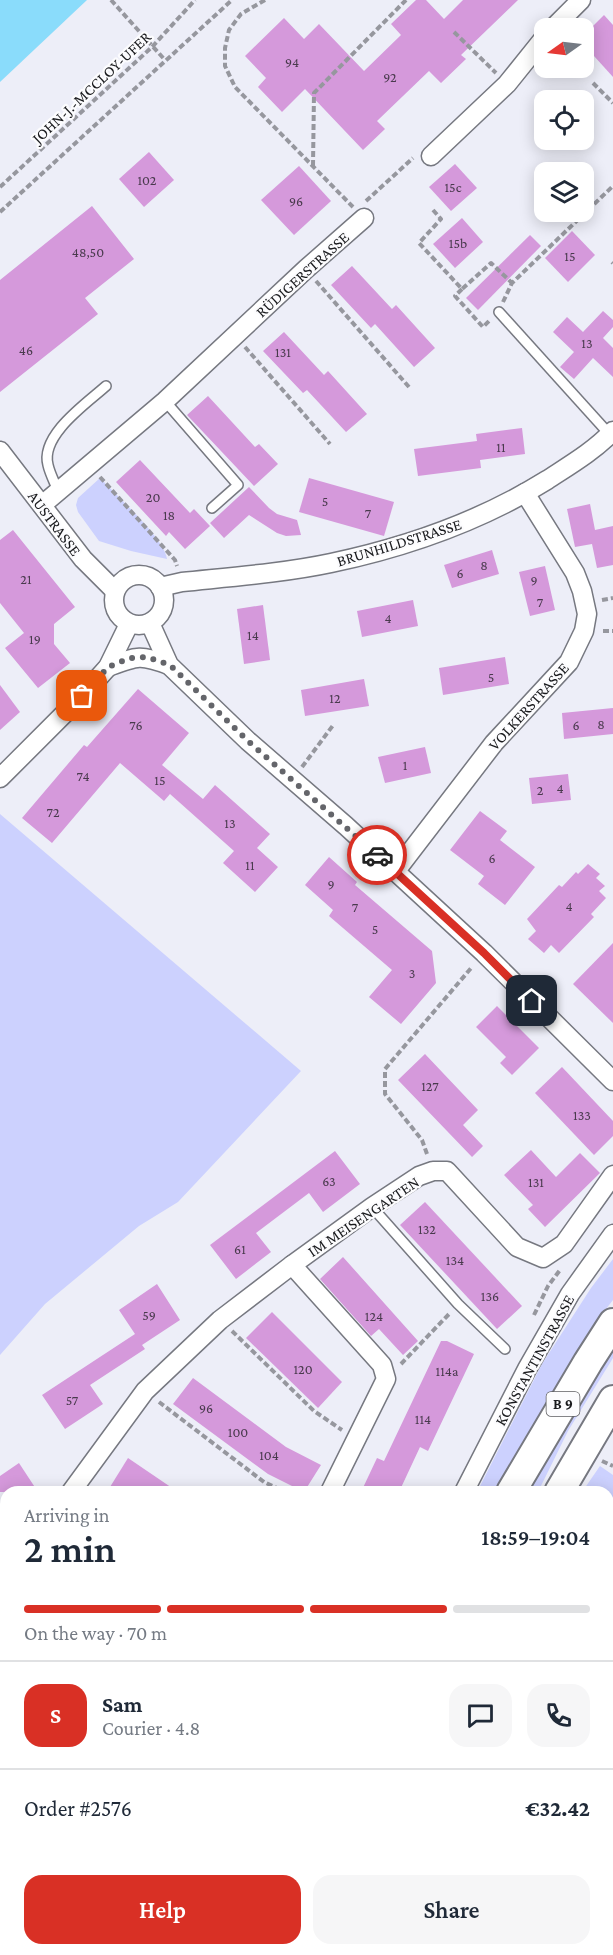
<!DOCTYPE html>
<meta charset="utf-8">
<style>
:root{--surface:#fff;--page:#f6f6f7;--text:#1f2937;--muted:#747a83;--line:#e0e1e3;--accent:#d93025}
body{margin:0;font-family:"Crimson Pro",serif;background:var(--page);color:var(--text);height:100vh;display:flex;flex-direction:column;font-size:22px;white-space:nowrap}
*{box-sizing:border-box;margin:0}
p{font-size:20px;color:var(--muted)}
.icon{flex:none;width:33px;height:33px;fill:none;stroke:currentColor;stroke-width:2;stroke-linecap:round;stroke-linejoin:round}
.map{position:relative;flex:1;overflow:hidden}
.details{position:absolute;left:0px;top:1486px;width:614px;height:470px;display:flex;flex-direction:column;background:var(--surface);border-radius:18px 18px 0 0;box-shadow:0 3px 15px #0003}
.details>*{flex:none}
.needle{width:39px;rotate:256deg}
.controls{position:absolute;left:534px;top:18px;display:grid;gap:12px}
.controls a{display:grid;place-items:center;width:60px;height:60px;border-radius:12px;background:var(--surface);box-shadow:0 3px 15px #0003;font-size:30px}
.pin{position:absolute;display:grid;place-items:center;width:51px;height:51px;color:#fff;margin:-26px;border-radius:12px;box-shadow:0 3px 9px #0006}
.courier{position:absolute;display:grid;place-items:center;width:60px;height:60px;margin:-30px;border:4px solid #d93025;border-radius:50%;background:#fff;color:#222;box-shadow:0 2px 8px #0007}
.overview em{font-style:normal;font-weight:600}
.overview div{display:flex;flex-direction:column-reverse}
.overview{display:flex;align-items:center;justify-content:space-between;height:102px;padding:0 24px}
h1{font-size:39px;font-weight:600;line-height:45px}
.bar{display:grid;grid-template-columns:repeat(4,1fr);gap:9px 6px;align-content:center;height:72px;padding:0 24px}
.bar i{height:8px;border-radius:4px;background:var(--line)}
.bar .on{background:var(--accent)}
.bar p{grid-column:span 4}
.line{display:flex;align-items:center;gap:15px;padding:0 24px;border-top:2px solid var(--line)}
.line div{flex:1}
.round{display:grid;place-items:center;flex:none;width:63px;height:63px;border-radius:18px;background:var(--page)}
.cta{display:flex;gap:12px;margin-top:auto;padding:12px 24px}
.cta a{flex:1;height:69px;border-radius:18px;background:var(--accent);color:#fff;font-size:24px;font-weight:600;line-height:69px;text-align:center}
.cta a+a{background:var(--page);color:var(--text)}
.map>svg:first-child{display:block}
</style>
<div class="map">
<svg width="613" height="1955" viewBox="0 0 613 1955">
<rect width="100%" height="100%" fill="#edeef8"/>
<g fill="#ccd1fe">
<path d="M 100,478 C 115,494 165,539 167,559 L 131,551 L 99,541 L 78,512 L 76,505 L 78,498 Z"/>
<path d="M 0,814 L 301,1071 L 178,1202 L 139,1226 L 45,1304 L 0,1355 Z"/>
<path d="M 613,1259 L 613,1300 L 592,1327 L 497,1492 L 477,1492 L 542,1364 L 591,1288 Z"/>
<path d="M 613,1343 L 613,1358 L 568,1431 L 538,1492 L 530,1492 L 536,1478 Z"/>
<path d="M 600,1466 L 613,1475 L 613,1498 L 608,1496 L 608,1492 L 598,1492 L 591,1489 L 589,1492 L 582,1492 Z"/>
</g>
<path fill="#8adcfb" d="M 0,0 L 87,0 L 0,82 Z"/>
<g fill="#d599db">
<path d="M 416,0 L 426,0 L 444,19 L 463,0 L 518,0 L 461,55 L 466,59 L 441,83 L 429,71 L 377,121 L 385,129 L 363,150 L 305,89 L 282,112 L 258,87 L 266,78 L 245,56 L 284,18 L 304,39 L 319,24 L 364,71 L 401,35 L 391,24 Z"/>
<path d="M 604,15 L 613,25 L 613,77 L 584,45 L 584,35 Z"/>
<path d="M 149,152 L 174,180 L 144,207 L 119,179 Z"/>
<path d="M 455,164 L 477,188 L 451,211 L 429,187 Z"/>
<path d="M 299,166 L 331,201 L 294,235 L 261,200 Z"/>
<path d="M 92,206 L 134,259 L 85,298 L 98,314 L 0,392 L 0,280 Z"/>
<path d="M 462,218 L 483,242 L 455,268 L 433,244 Z"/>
<path d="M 572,231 L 595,255 L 568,282 L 545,258 Z"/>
<path d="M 530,235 L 541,246 L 478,310 L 466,298 Z"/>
<path d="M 352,266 L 392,309 L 396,305 L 435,348 L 414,367 L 375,324 L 371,328 L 331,285 Z"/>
<path d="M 603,311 L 613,320 L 613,327 L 603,338 L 613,348 L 613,377 L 593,358 L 574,379 L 560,367 L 574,352 L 553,332 L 567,317 L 583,332 Z"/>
<path d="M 284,332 L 324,375 L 328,371 L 367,414 L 346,432 L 307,390 L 303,393 L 263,351 Z"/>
<path d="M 208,396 L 255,447 L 259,444 L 278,464 L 254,486 L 187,415 Z"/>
<path d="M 522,428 L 525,454 L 480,460 L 481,468 L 418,476 L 414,449 L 477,441 L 476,434 Z"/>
<path d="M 140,460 L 190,513 L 194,509 L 210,526 L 185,549 L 169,532 L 166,536 L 116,482 Z"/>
<path d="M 309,478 L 394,502 L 384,536 L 299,512 Z"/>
<path d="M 249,487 L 269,508 L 277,514 L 297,520 L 301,535 L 286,536 L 277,533 L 249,515 L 224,538 L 210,523 Z"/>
<path d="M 590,504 L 595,530 L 613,526 L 613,565 L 597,568 L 592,544 L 575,547 L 567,509 Z"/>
<path d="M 13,530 L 75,607 L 54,624 L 54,644 L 70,663 L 38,688 L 5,648 L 24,633 L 0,603 L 0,540 Z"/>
<path d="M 492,550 L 499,574 L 452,588 L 444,565 Z"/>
<path d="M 545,566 L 555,610 L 530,616 L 519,572 Z"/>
<path d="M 413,600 L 418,626 L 362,637 L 357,611 Z"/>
<path d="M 263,605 L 270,660 L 244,664 L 237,609 Z"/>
<path d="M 505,657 L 509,684 L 443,695 L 439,668 Z"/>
<path d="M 364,679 L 369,706 L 305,716 L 301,690 Z"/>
<path d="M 0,685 L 20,712 L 0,730 Z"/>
<path d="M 138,689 L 189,733 L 162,765 L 203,799 L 215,785 L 270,834 L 257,848 L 278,867 L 255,892 L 223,863 L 234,851 L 170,794 L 164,801 L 120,763 L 52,843 L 22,818 L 84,745 L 87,747 Z"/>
<path d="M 613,708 L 613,734 L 564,739 L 562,713 Z"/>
<path d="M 425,747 L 431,773 L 385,783 L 378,757 Z"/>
<path d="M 568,774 L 571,800 L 532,804 L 529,778 Z"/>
<path d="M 480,811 L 507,831 L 500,840 L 535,867 L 505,905 L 478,884 L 484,876 L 450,850 Z"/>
<path d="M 329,857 L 357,882 L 355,885 L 432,951 L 436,983 L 401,1024 L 369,997 L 392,970 L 329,916 L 333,910 L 305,885 Z"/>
<path d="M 588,864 L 600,874 L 596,878 L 605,886 L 599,891 L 606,898 L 591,914 L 594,917 L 559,953 L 551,945 L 544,953 L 528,939 L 536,931 L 527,919 L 559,885 L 562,887 L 576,872 L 578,874 Z"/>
<path d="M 613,943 L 613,1023 L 573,984 Z"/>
<path d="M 497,1006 L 539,1048 L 512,1075 L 500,1063 L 506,1057 L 476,1027 Z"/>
<path d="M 425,1054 L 478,1110 L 463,1125 L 483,1146 L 472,1157 L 398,1080 Z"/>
<path d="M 562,1067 L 613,1121 L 613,1136 L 594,1155 L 535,1093 Z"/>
<path d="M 531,1150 L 556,1177 L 580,1153 L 600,1173 L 545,1227 L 528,1209 L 533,1205 L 504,1175 Z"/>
<path d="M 335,1151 L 360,1184 L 323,1212 L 309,1193 L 256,1233 L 271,1252 L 236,1279 L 210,1245 Z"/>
<path d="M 425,1202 L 522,1306 L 497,1329 L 400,1225 Z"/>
<path d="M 343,1257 L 418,1341 L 403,1355 L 379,1329 L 371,1336 L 320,1279 Z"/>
<path d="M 157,1284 L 180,1320 L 142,1345 L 145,1349 L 90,1385 L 103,1404 L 65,1429 L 42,1395 L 135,1334 L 119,1310 Z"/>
<path d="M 272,1312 L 342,1382 L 318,1408 L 246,1338 Z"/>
<path d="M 441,1341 L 447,1341 L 474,1354 L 428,1451 L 420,1447 L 399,1492 L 361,1492 L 377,1458 L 384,1461 Z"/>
<path d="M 193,1378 L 286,1447 L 321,1465 L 304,1492 L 268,1474 L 173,1404 Z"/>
<path d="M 128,1458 L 178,1492 L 118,1492 L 110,1487 Z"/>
<path d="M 19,1463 L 38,1492 L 0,1492 L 0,1476 Z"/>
</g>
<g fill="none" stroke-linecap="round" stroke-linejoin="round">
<g stroke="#767880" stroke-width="12">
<g id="service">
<path d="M 499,312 L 610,435"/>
<path d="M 165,401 L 238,485 L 212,508"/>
<path d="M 58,491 C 55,483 50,474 48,465 C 40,435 87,403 106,386"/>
<path d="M 372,1207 L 458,1304 L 505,1349"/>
<path d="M 608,1930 L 613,1923"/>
<path d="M 586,1955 L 590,1950"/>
</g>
</g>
<g stroke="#767880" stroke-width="21">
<g id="minor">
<path d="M 553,28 L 581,0"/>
<path d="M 431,156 L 507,84 L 544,38"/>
<path d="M 0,451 L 83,559 L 115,591"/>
<path d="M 42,505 L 165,401 L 306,269 L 364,218"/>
<circle cx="139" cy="600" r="25"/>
<path d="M 160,587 L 182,582 C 230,577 284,573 331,563 C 407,547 481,521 547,480 C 570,465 594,451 613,431"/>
<path d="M 150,623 L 169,665 L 248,741 L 346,826 L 484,953 L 613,1081"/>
<path d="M 108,667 C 137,656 140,654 169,665"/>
<path d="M 0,778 L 82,696 L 108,667 L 129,624"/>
<path d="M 395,872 L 494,743 L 569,662 L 584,631 L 587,614 L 582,591 L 575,573 L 525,493"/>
<path d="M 292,1265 L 382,1365 L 386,1379 L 330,1492"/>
<path d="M 71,1492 L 145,1391 L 220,1320 L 292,1265 L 372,1207 L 419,1176 L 433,1171 L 447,1171 L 517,1247 L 543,1258 L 564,1244 L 613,1175"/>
<path d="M 464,1492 L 527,1369 L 570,1294 L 613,1234"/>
<path d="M 0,1631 L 6,1616"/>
<path d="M 608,1857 L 613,1849"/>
<path d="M 0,1920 L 6,1923"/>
<path d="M 57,1950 L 67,1955"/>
<path d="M 217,1955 L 219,1950"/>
<path d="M 534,1955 L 538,1950"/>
</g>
</g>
<g stroke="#767880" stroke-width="32">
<g id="primary">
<path d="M 511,1492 L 588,1362 L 613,1323"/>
<path d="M 559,1492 L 613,1400"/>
<path d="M 254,1955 L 257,1950"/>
<path d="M 296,1955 L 299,1950"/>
</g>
</g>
<g stroke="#96979e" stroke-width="4" stroke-dasharray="6 3" stroke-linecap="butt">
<path d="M 111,0 L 165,60"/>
<path d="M 265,0 L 241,14 L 229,30 L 225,48 L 225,66 L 235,87 L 353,207"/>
<path d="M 454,32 L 496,73"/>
<path d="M 593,83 L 613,103"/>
<path d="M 313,166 L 314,93 L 406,0"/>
<path d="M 0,187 L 152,47 L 195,0"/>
<path d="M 366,201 L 413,158"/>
<path d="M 433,210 L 441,219 L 419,243 L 462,289 L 491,263 L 512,283"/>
<path d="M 0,212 L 232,0"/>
<path d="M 612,262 L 613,263"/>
<path d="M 316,281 L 409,387"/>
<path d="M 462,289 L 455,296 L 483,327 L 490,320"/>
<path d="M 503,302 L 512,283 L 613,186"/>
<path d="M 245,347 L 330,444"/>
<path d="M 100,477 L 175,560 L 177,566"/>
<path d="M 602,600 L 613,598"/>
<path d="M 603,631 L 613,631"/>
<path d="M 302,767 L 334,724"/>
<path d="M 427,1154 L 422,1140 L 385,1094 L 385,1069 L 472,967"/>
<path d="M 534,1315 L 548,1286 L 560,1270"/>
<path d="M 232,1331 L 314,1411 L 342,1430"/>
<path d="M 401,1364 L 450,1313"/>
<path d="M 159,1402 L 264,1482 L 285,1492"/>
<path d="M 602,1461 L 613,1466"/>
<path d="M 0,1667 L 6,1670"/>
<path d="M 0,1783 L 6,1786"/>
</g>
<use href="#service" stroke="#fff" stroke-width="9"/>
<use href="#minor" stroke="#fff" stroke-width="18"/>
<use href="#primary" stroke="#fff" stroke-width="28"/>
<g stroke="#4a4b50" stroke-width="4.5" stroke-dasharray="10 10" stroke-linecap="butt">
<path d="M 608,1680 L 613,1673"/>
<path d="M 608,1701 L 613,1694"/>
<path d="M 398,1955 L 402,1950"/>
<path d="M 415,1955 L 419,1950"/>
</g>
</g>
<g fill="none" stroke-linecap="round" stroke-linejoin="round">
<path stroke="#64656a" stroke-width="6" stroke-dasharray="0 10.8" d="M 82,696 L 108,667 L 130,658 L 147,657 L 170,665 L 248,741 L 377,855"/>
<path stroke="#d93025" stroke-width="8" d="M 377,855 L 484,953 L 532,1001"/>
</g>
<g text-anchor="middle" stroke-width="4.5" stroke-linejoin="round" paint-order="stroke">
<g font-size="14" fill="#493a4d">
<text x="292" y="67">94</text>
<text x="390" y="82">92</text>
<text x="147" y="185">102</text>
<text x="453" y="192">15c</text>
<text x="296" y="206">96</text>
<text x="458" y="248">15b</text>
<text x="88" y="257">48,50</text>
<text x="570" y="261">15</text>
<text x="587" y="348">13</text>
<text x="26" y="355">46</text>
<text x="283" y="357">131</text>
<text x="501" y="452">11</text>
<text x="153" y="502">20</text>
<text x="325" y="506">5</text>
<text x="368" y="518">7</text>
<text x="169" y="520">18</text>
<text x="484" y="570">8</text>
<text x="460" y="578">6</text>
<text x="26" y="584">21</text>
<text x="534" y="585">9</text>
<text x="540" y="607">7</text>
<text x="388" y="623">4</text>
<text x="253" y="640">14</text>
<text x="35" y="644">19</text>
<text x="491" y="682">5</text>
<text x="335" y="703">12</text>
<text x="601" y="729">8</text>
<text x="136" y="730">76</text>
<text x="576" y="730">6</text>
<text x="405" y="770">1</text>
<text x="83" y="781">74</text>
<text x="160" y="785">15</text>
<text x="560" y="793">4</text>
<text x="540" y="795">2</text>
<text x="53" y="817">72</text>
<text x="230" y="828">13</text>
<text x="492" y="863">6</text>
<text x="250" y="870">11</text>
<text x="331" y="889">9</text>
<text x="569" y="911">4</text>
<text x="355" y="912">7</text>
<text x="375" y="934">5</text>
<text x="412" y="978">3</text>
<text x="430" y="1091">127</text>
<text x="582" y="1120">133</text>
<text x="329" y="1186">63</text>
<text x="536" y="1187">131</text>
<text x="427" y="1234">132</text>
<text x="240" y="1254">61</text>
<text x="455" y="1265">134</text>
<text x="490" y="1301">136</text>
<text x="149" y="1320">59</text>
<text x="374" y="1321">124</text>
<text x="303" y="1374">120</text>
<text x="447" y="1376">114a</text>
<text x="72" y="1405">57</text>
<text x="206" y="1413">96</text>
<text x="423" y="1424">114</text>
<text x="238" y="1437">100</text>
<text x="269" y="1460">104</text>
</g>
<rect fill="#fcfcfe" stroke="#5e5e61" stroke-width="1.5" x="546.5" y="1392" width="33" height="24" rx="4.5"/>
<g font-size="15" font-weight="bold" fill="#1a1b1e">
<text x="563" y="1409">B 9</text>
</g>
<g font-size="16" fill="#1a1b1e" stroke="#fcfcfe">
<text transform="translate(91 87) rotate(-43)" y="6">JOHN-J.-MCCLOY-UFER</text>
<text transform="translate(302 274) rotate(-42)" y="6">RÜDIGERSTRASSE</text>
<text transform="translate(55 523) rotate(53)" y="6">AUSTRASSE</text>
<text transform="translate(399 542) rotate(-17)" y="6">BRUNHILDSTRASSE</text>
<text transform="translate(528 706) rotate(-48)" y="6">VOLKERSTRASSE</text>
<text transform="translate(363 1216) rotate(-34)" y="6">IM MEISENGARTEN</text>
<text transform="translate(534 1360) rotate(-61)" y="6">KONSTANTINSTRASSE</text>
</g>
</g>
</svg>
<div class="controls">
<a><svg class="needle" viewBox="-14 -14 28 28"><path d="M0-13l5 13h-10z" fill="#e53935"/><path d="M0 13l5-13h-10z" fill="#747a83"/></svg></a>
<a><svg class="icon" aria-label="locate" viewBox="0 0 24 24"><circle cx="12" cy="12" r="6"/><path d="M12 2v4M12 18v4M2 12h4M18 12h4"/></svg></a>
<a><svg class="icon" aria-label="layers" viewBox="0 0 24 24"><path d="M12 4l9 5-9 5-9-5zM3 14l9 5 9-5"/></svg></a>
</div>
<div class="pin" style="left:82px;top:696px;background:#ea580c"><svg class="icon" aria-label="bag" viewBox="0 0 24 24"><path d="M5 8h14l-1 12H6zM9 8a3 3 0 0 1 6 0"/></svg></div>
<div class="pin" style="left:532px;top:1001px;background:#1f2937"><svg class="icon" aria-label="home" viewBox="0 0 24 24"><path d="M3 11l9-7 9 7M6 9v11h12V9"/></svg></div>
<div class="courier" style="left:377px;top:855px"><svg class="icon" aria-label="car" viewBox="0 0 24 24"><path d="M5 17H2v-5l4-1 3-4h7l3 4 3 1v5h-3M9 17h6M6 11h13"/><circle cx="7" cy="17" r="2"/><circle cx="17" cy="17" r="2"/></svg></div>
<section class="details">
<div class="overview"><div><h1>2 min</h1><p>Arriving in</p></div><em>18:59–19:04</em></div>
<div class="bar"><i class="on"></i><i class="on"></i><i class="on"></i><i></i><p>On the way · 70 m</p></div>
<div class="line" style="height:108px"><b class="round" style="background:var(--accent);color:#fff">S</b><div><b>Sam</b><p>Courier · 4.8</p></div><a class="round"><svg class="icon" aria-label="chat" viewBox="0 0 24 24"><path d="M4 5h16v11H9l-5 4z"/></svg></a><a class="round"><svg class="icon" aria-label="phone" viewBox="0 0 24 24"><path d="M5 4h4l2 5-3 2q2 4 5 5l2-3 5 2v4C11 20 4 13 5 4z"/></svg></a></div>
<div class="line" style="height:78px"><div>Order #2576</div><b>€32.42</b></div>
<div class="cta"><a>Help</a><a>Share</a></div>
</section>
</div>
